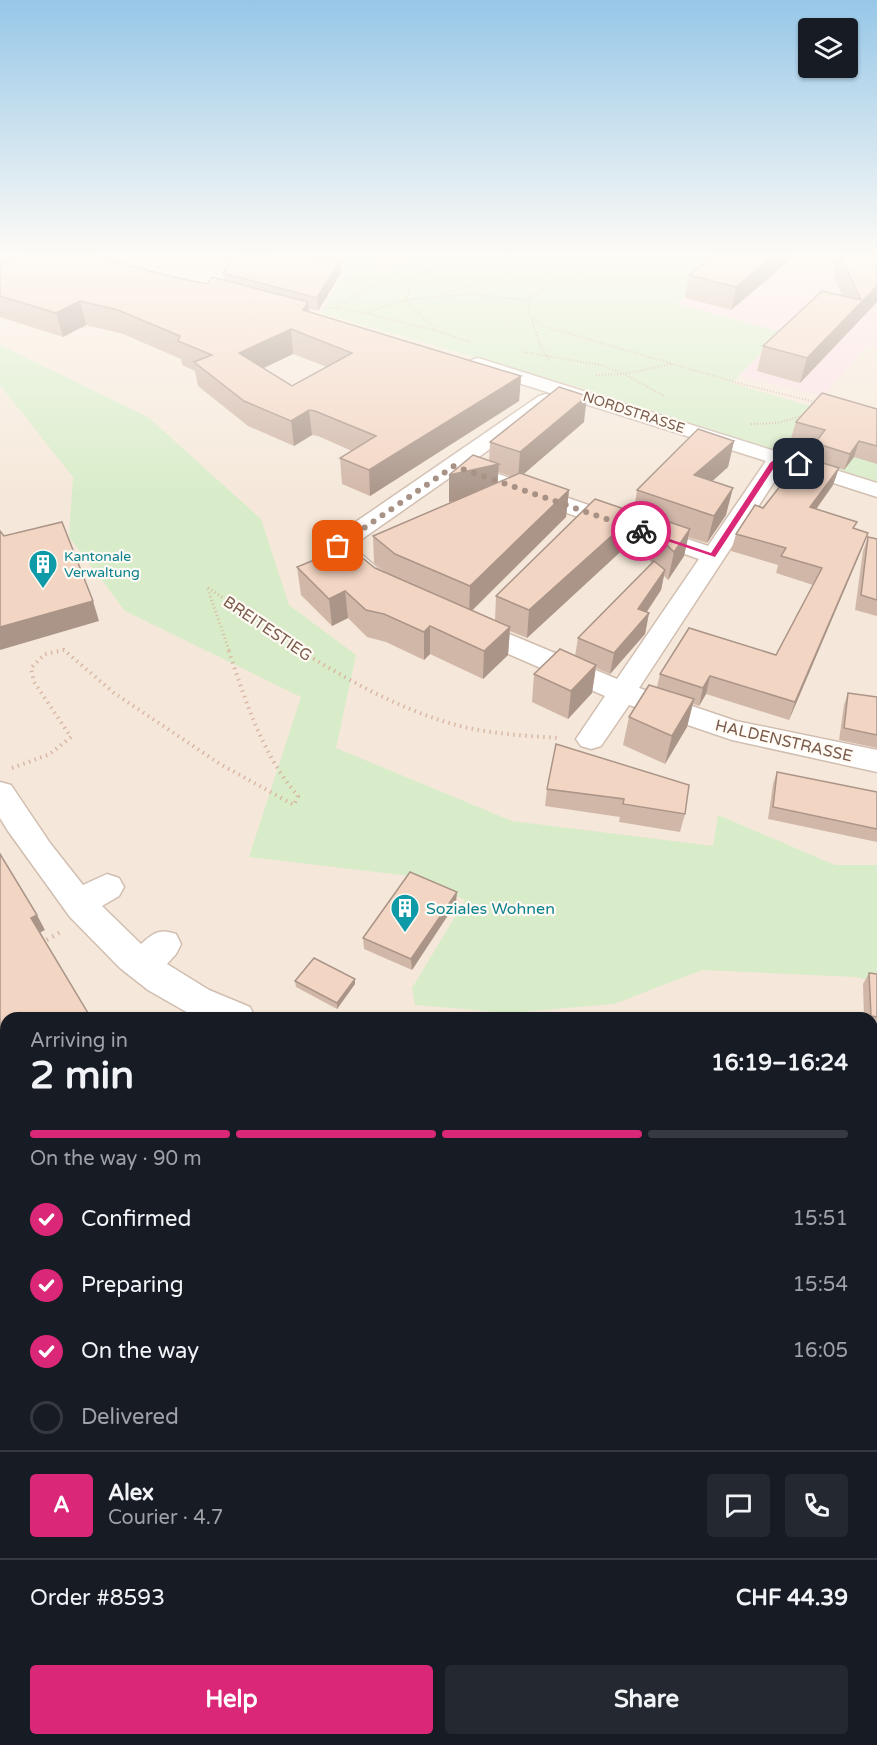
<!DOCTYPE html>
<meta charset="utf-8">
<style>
:root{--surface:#171b24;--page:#242831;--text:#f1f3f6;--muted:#9ea1a6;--line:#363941;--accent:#db2777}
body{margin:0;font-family:"Varela Round",sans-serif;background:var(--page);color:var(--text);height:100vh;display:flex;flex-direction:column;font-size:22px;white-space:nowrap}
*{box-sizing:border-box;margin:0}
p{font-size:20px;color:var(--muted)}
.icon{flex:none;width:33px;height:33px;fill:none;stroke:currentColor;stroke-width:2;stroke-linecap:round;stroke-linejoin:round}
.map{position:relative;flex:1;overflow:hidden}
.side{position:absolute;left:0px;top:1012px;width:878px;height:734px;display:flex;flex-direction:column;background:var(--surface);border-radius:18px 18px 0 0;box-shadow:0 2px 4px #0004}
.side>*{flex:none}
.fabs{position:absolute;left:798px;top:18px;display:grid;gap:12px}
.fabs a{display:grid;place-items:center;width:60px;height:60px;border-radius:6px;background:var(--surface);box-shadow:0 2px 4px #0004;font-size:30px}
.pin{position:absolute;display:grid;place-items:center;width:51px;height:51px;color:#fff;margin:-26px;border-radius:12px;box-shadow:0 3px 9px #0006}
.courier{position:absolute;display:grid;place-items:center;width:60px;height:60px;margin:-30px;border:4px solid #db2777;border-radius:50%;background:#fff;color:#222;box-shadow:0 2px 8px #0007}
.summary em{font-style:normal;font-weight:700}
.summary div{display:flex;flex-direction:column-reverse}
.summary{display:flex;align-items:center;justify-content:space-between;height:102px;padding:0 30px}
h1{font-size:39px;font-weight:700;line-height:45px}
.bar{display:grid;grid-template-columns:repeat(4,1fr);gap:9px 6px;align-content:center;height:72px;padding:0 30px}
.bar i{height:8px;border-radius:4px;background:var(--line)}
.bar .selected{background:var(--accent)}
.bar p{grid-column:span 4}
.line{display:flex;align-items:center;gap:15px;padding:0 30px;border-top:2px solid var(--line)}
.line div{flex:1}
.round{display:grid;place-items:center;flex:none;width:63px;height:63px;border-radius:6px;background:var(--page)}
ol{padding:0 30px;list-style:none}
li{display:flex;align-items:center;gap:18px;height:66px}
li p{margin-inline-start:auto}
li .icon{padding:6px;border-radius:50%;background:var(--accent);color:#fff;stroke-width:4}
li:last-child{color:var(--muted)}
li i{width:33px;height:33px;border:3px solid var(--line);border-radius:50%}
.button{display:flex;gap:12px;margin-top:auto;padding:12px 30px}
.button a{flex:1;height:69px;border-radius:6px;background:var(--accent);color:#fff;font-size:24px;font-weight:700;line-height:69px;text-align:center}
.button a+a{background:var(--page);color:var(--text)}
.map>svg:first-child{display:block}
</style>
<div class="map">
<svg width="877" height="1745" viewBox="0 0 877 1745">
<rect width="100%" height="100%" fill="#fdf6ec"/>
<path fill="#f5e8da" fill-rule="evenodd" d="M 0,255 L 877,255 L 877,1745 L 0,1745 ZM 6,1018 L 872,1018 L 872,1740 L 6,1740 Z"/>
<path fill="#fbdfe3" d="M 675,255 L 877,255 L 877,347 L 867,345 L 824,396 L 708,368 L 611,305 Z"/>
<g fill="#d8ecc9">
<path d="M 135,255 L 381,255 L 375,270 L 389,268 L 415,255 L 735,255 L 677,304 L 782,332 L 732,383 L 877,426 L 877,483 L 579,387 L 321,313 L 344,275 L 373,269 Z"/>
<path d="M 0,345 L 148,417 L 261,519 L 289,605 L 356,655 L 336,748 L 512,821 L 713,846 L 718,815 L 835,865 L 877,865 L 877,981 L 855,977 L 702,970 L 614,1004 L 509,1013 L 415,1005 L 412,988 L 465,900 L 410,876 L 249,857 L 301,697 L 125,611 L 69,537 L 73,477 L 0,385 Z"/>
<path d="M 0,1437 L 6,1437 L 6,1718 L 0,1716 Z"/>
<path d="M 872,1627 L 877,1632 L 877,1745 L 823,1745 L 817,1740 L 872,1740 Z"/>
<path d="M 56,1740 L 424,1740 L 419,1745 L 67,1745 Z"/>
</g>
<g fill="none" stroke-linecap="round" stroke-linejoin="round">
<g stroke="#d1beb0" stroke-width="3">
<g id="minor">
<path d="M 478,358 L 877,483 L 877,497 L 784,467 L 639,688 L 736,721 L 877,750 L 877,772 L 732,740 L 629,705 L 601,746 L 591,749 L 581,746 L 576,739 L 605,696 L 458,632 L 454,626 L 458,620 L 467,618 L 476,620 L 617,679 L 699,559 L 455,474 L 352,546 L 383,573 L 387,578 L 383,583 C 361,589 344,565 328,551 L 325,546 L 328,541 L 539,396 L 546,394 L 553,396 L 556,400 L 553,404 L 469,464 L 708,546 L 766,461 L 471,368 L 468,364 L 471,360 Z"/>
<path d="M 0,782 L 11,785 L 50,843 L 83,885 L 107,874 L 119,878 L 124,887 L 119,896 L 102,906 L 141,944 C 153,933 160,928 176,934 L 181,944 L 176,954 L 167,964 L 209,990 L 250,1007 L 255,1018 L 197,1018 L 148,990 L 120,968 L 70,917 L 8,831 L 0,818 Z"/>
<path d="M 872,1054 L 877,1055 L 877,1089 L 872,1088 Z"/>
<path d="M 6,1314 L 6,1361 L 0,1364 L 0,1317 Z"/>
</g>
</g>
<g stroke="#d9b8a5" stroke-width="2" stroke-dasharray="1 2" stroke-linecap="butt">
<path d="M 110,255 L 152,266 L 190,271"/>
<path d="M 607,255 C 585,277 552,280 528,300 L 529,314 L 543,326 L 738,383 L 819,403"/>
<path d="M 523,266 L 533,265 L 547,274 L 548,286"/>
<path d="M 445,293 L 506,275 L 538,255"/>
<path d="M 406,300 L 467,294 L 528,300"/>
<path d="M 406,301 L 435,329"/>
<path d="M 316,308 L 334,308 L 428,255"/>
<path d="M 336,308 L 365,313 L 406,300 L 411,282 L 424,272 L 468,255"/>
<path d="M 365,313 L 437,331 L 470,342"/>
<path d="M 531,318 L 541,347 L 550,362"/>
<path d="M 82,327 L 96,326"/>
<path d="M 524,352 L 601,365 L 624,374 L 664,396"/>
<path d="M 596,375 L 624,374 L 671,364"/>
<path d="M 751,424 L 777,423 L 805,415"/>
</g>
<path stroke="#d9b8a5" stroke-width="3" stroke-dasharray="1 3" stroke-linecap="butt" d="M 229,650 L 207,587 L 301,650"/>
<g stroke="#d9b8a5" stroke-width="4" stroke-dasharray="1.5 4.5" stroke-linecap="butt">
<path d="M 298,649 C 347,680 399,709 456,725 C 490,734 526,736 561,738"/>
<path d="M 12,768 L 50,754 L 71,737 L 34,682 L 31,668 L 45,654 L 64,650 L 114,693 L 220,764 L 294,805 L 298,796 C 261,753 246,701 228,649"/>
</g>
<path stroke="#d9b8a5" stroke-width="4.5" stroke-dasharray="1.5 5" stroke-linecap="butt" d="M 41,943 L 61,932"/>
<path stroke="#d9b8a5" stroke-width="6" stroke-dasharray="2 7" stroke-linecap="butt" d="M 139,1745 L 152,1740"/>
<use href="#minor" fill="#fff" fill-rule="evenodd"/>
</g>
<g fill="#d1b7a8" fill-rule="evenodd">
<path d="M 715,255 L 796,255 L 731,310 L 685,298 L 689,275 Z"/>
<path d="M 832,255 L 877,255 L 877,302 L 800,383 L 757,371 L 763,346 L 842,295 L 834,277 Z"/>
<path d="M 340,260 L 341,273 L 318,311 L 309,309 L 309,312 L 521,376 L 519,401 L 370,496 L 342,484 L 340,458 L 352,451 L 318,436 L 312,435 L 294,446 L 248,426 L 198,386 L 195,371 L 182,365 L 181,359 L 123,334 L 86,325 L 63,337 L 0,317 L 0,265 L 174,277 L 207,284 L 224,280 L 223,273 ZM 293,354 L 327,367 L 292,386 L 263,368 Z"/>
<path d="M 877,409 L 877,464 L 854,457 L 844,470 L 839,468 L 833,485 L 816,509 L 854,529 L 861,551 L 789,720 L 706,694 L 699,706 L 693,704 L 687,727 L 665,764 L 623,745 L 629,717 L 657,687 L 660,674 L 776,655 L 813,585 L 776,573 L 778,565 L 731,551 L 736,534 L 763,508 L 810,459 L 814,445 L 791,438 L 796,422 Z"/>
<path d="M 584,422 L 523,474 L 569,490 L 566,517 L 472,611 L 495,621 L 496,596 L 630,511 L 630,509 L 634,510 L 637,490 L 734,441 L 728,467 L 712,481 L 726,515 L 707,543 L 688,537 L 684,556 L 668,580 L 664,576 L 661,590 L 647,612 L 649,613 L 645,634 L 610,674 L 596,668 L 592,693 L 568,719 L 532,702 L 534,674 L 575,656 L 578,638 L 652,563 L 631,542 L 527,638 L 510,631 L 508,655 L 483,679 L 430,654 L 424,660 L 386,642 L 367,637 L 348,618 L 332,626 L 301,595 L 297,567 L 375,568 L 386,573 L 374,563 L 373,536 L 458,500 L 449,502 L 449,475 L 489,461 L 490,442 ZM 498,472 L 513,477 L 498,483 Z"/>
<path d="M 868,537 L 877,539 L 877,616 L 855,610 L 863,551 Z"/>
<path d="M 848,693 L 877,697 L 877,748 L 839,740 L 844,705 Z"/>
<path d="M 556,744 L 685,814 L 680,832 L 619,822 L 620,817 L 545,806 L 547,789 Z"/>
<path d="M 777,772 L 877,792 L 877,842 L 768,819 L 773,784 Z"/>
<path d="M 456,903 L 412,970 L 364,949 L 363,938 Z"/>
<path d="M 869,973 L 877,974 L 877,1029 L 872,1028 L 872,1018 L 864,1018 L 863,984 Z"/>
<path d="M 295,981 L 355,984 L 337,1009 L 296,987 Z"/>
<path d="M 877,1171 L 877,1444 L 872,1440 L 872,1181 Z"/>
<path d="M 611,1740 L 782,1740 L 787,1745 L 616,1745 Z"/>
</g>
<g fill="#aa9588">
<path d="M 774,255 L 796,255 L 731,310 L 736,287 Z"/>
<path d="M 340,260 L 341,273 L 318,311 L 317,298 Z"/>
<path d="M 877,286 L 877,302 L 800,383 L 807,358 Z"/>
<path d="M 80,301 L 86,325 L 63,337 L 56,313 Z"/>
<path d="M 308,302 L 310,325 L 303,310 Z"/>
<path d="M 291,329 L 293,354 L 243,378 L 239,353 Z"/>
<path d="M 521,376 L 519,401 L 370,496 L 369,470 Z"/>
<path d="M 587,396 L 584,422 L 518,479 L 520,452 Z"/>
<path d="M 309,410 L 312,435 L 294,446 L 291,421 Z"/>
<path d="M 734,441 L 728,467 L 688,503 L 694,475 Z"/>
<path d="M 859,441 L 854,457 L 844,470 L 850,454 Z"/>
<path d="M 499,464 L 497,491 L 449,502 L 449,475 Z"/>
<path d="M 839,468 L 833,485 L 805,525 L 810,507 Z"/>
<path d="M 733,488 L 726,515 L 707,543 L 714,516 Z"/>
<path d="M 569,490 L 566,517 L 469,613 L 470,586 Z"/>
<path d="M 636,514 L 631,542 L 527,638 L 529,610 Z"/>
<path d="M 690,529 L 684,556 L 668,580 L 674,552 Z"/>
<path d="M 868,533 L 861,551 L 789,720 L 795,702 Z"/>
<path d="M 665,570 L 661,590 L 635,629 L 649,613 L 645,634 L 610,674 L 614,653 L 638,609 Z"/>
<path d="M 345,591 L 348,618 L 332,626 L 329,599 Z"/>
<path d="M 93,601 L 99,621 L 0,650 L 0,627 Z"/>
<path d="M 430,626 L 430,654 L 424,660 L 424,632 Z"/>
<path d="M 510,627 L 508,655 L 483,679 L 484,651 Z"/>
<path d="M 596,665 L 592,693 L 568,719 L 571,691 Z"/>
<path d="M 710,676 L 706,694 L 699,706 L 703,688 Z"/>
<path d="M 694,699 L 687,727 L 665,764 L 672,736 Z"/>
<path d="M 457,892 L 456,903 L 412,970 L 411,959 Z"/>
<path d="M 37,915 L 45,930 L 39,933 L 31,918 Z"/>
<path d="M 355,979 L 355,984 L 337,1009 L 337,1003 Z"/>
<path d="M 0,1176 L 6,1188 L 6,1209 L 0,1197 Z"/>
<path d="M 6,1216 L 6,1254 L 0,1257 L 0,1220 Z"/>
</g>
<g fill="#f3d5c3" stroke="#aa9588" stroke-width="1.5" fill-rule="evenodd">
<path d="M 24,255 L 89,255 L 174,277 L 207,284 L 212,277 L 308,302 L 303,310 L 521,376 L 369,470 L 340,458 L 376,436 L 315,411 L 309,410 L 291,421 L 244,401 L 194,362 L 212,355 L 178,341 L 180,336 L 118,310 L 80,301 L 56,313 L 0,296 L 0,265 ZM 291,329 L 352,353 L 292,386 L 239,353 Z"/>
<path d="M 236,255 L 258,255 L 340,260 L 317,298 L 223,273 Z"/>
<path d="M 715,255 L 774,255 L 736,287 L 689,275 Z"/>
<path d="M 840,255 L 877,255 L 877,286 L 807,358 L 763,346 L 822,291 L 861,300 Z"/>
<path d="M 559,387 L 587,396 L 520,452 L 490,442 Z"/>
<path d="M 822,393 L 877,409 L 877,446 L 859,441 L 850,454 L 815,443 L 825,430 L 796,422 Z"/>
<path d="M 698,429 L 734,441 L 694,475 L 733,488 L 714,516 L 637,490 Z"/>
<path d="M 473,455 L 499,464 L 449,475 Z"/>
<path d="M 803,457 L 839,468 L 810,507 L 857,522 L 853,528 L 868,533 L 795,702 L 710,676 L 703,688 L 660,674 L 689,628 L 776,655 L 822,568 L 781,556 L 786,548 L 736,534 L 755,505 L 763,508 Z"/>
<path d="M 520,473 L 569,490 L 470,586 L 395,554 L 373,536 Z"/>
<path d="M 595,499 L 633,512 L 630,509 L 690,529 L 674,552 L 636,514 L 529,610 L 496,596 Z"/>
<path d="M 62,522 L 93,601 L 0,627 L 0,531 L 4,536 Z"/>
<path d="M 868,537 L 877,539 L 877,600 L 861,595 Z"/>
<path d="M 348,546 L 375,568 L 510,627 L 484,651 L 430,626 L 424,632 L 384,614 L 366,610 L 345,591 L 329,599 L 297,567 Z"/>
<path d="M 654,561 L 665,570 L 638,609 L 649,613 L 614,653 L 578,638 Z"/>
<path d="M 560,649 L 596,665 L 571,691 L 534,674 Z"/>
<path d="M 649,685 L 694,699 L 672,736 L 629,717 Z"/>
<path d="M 848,693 L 877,697 L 877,735 L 844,728 Z"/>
<path d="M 556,744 L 689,785 L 685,814 L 623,804 L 624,799 L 547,789 Z"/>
<path d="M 777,772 L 877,792 L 877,829 L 773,807 Z"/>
<path d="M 0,854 L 37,915 L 31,918 L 91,1018 L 6,1018 L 6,1078 L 3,1080 L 0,1074 Z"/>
<path d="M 410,872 L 457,892 L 411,959 L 363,938 Z"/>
<path d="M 314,958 L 355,979 L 337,1003 L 295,981 Z"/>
<path d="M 869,973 L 877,974 L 877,1017 L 871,1016 Z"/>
<path d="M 877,1179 L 877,1422 L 872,1418 L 872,1188 Z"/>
<path d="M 0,1197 L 6,1209 L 6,1216 L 0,1220 Z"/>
<path d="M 619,1740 L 782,1740 L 787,1745 L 624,1745 Z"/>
</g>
<linearGradient id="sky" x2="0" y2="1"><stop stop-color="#97c7e8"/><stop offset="0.51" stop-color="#fefbf6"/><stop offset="1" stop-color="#fefbf6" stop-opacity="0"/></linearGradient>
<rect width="877" height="499" fill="url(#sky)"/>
<path fill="#db2777" d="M 779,456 L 802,464 L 799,466 L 780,460 L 775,466 L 715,557 L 637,531 L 643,530 L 711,553 L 770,463 Z"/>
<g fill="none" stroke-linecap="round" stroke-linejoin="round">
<path stroke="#a89285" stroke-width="6" stroke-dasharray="0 10.8" d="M 338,546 L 454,466 L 641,531"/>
</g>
<defs>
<g id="building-pin" transform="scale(1.5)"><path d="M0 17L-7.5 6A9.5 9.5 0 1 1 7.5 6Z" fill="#0f9aa8" stroke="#fffaf3"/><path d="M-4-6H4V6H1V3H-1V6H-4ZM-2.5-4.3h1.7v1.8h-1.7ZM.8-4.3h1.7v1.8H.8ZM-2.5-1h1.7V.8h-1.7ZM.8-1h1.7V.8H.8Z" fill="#fff"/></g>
</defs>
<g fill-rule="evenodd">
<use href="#building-pin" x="43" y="564"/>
<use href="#building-pin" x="405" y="908"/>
</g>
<g text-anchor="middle" stroke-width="4.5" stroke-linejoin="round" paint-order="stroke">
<g font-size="14" fill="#7a5c4d" stroke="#fffaf3">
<text transform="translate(634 412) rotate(18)" y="5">NORDSTRASSE</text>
</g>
<g font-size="14" fill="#0d838f" stroke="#fffaf3" text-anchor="start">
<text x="64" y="561">Kantonale<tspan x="64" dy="16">Verwaltung</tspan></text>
</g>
<g font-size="16" fill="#7a5c4d" stroke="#fffaf3">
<text transform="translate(268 628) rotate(34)" y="6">BREITESTIEG</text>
<text transform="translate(784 740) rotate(13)" y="6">HALDENSTRASSE</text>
</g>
<g font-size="16" fill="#0d838f" stroke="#fffaf3" text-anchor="start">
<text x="426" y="914">Soziales Wohnen</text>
</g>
</g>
</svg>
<div class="fabs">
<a><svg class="icon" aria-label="layers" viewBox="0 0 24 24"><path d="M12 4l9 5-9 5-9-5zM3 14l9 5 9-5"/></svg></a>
</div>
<div class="pin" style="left:338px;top:546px;background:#ea580c"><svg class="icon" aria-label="bag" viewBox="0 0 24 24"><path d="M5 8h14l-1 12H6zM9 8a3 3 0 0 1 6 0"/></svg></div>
<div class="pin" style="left:799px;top:464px;background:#1f2937"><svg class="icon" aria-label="home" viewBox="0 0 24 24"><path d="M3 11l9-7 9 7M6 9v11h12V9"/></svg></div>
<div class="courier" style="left:641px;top:531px"><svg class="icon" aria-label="bike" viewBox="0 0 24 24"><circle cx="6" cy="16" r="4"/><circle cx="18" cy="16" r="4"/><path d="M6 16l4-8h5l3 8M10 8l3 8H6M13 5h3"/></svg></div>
<section class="side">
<div class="summary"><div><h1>2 min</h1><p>Arriving in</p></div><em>16:19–16:24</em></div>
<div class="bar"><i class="selected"></i><i class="selected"></i><i class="selected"></i><i></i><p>On the way · 90 m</p></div>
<ol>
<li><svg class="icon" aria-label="check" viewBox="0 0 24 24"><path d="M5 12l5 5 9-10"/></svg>Confirmed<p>15:51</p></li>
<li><svg class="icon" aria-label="check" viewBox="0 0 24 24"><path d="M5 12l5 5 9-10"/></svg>Preparing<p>15:54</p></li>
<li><svg class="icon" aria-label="check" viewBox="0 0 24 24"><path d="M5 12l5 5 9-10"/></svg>On the way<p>16:05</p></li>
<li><i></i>Delivered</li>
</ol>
<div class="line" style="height:108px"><b class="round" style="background:var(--accent);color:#fff">A</b><div><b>Alex</b><p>Courier · 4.7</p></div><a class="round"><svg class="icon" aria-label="chat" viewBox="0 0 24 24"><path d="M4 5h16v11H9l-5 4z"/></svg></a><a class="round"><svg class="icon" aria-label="phone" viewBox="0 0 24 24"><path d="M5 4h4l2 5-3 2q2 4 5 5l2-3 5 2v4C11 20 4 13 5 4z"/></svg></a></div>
<div class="line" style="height:78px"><div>Order #8593</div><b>CHF 44.39</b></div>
<div class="button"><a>Help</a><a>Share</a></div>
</section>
</div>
